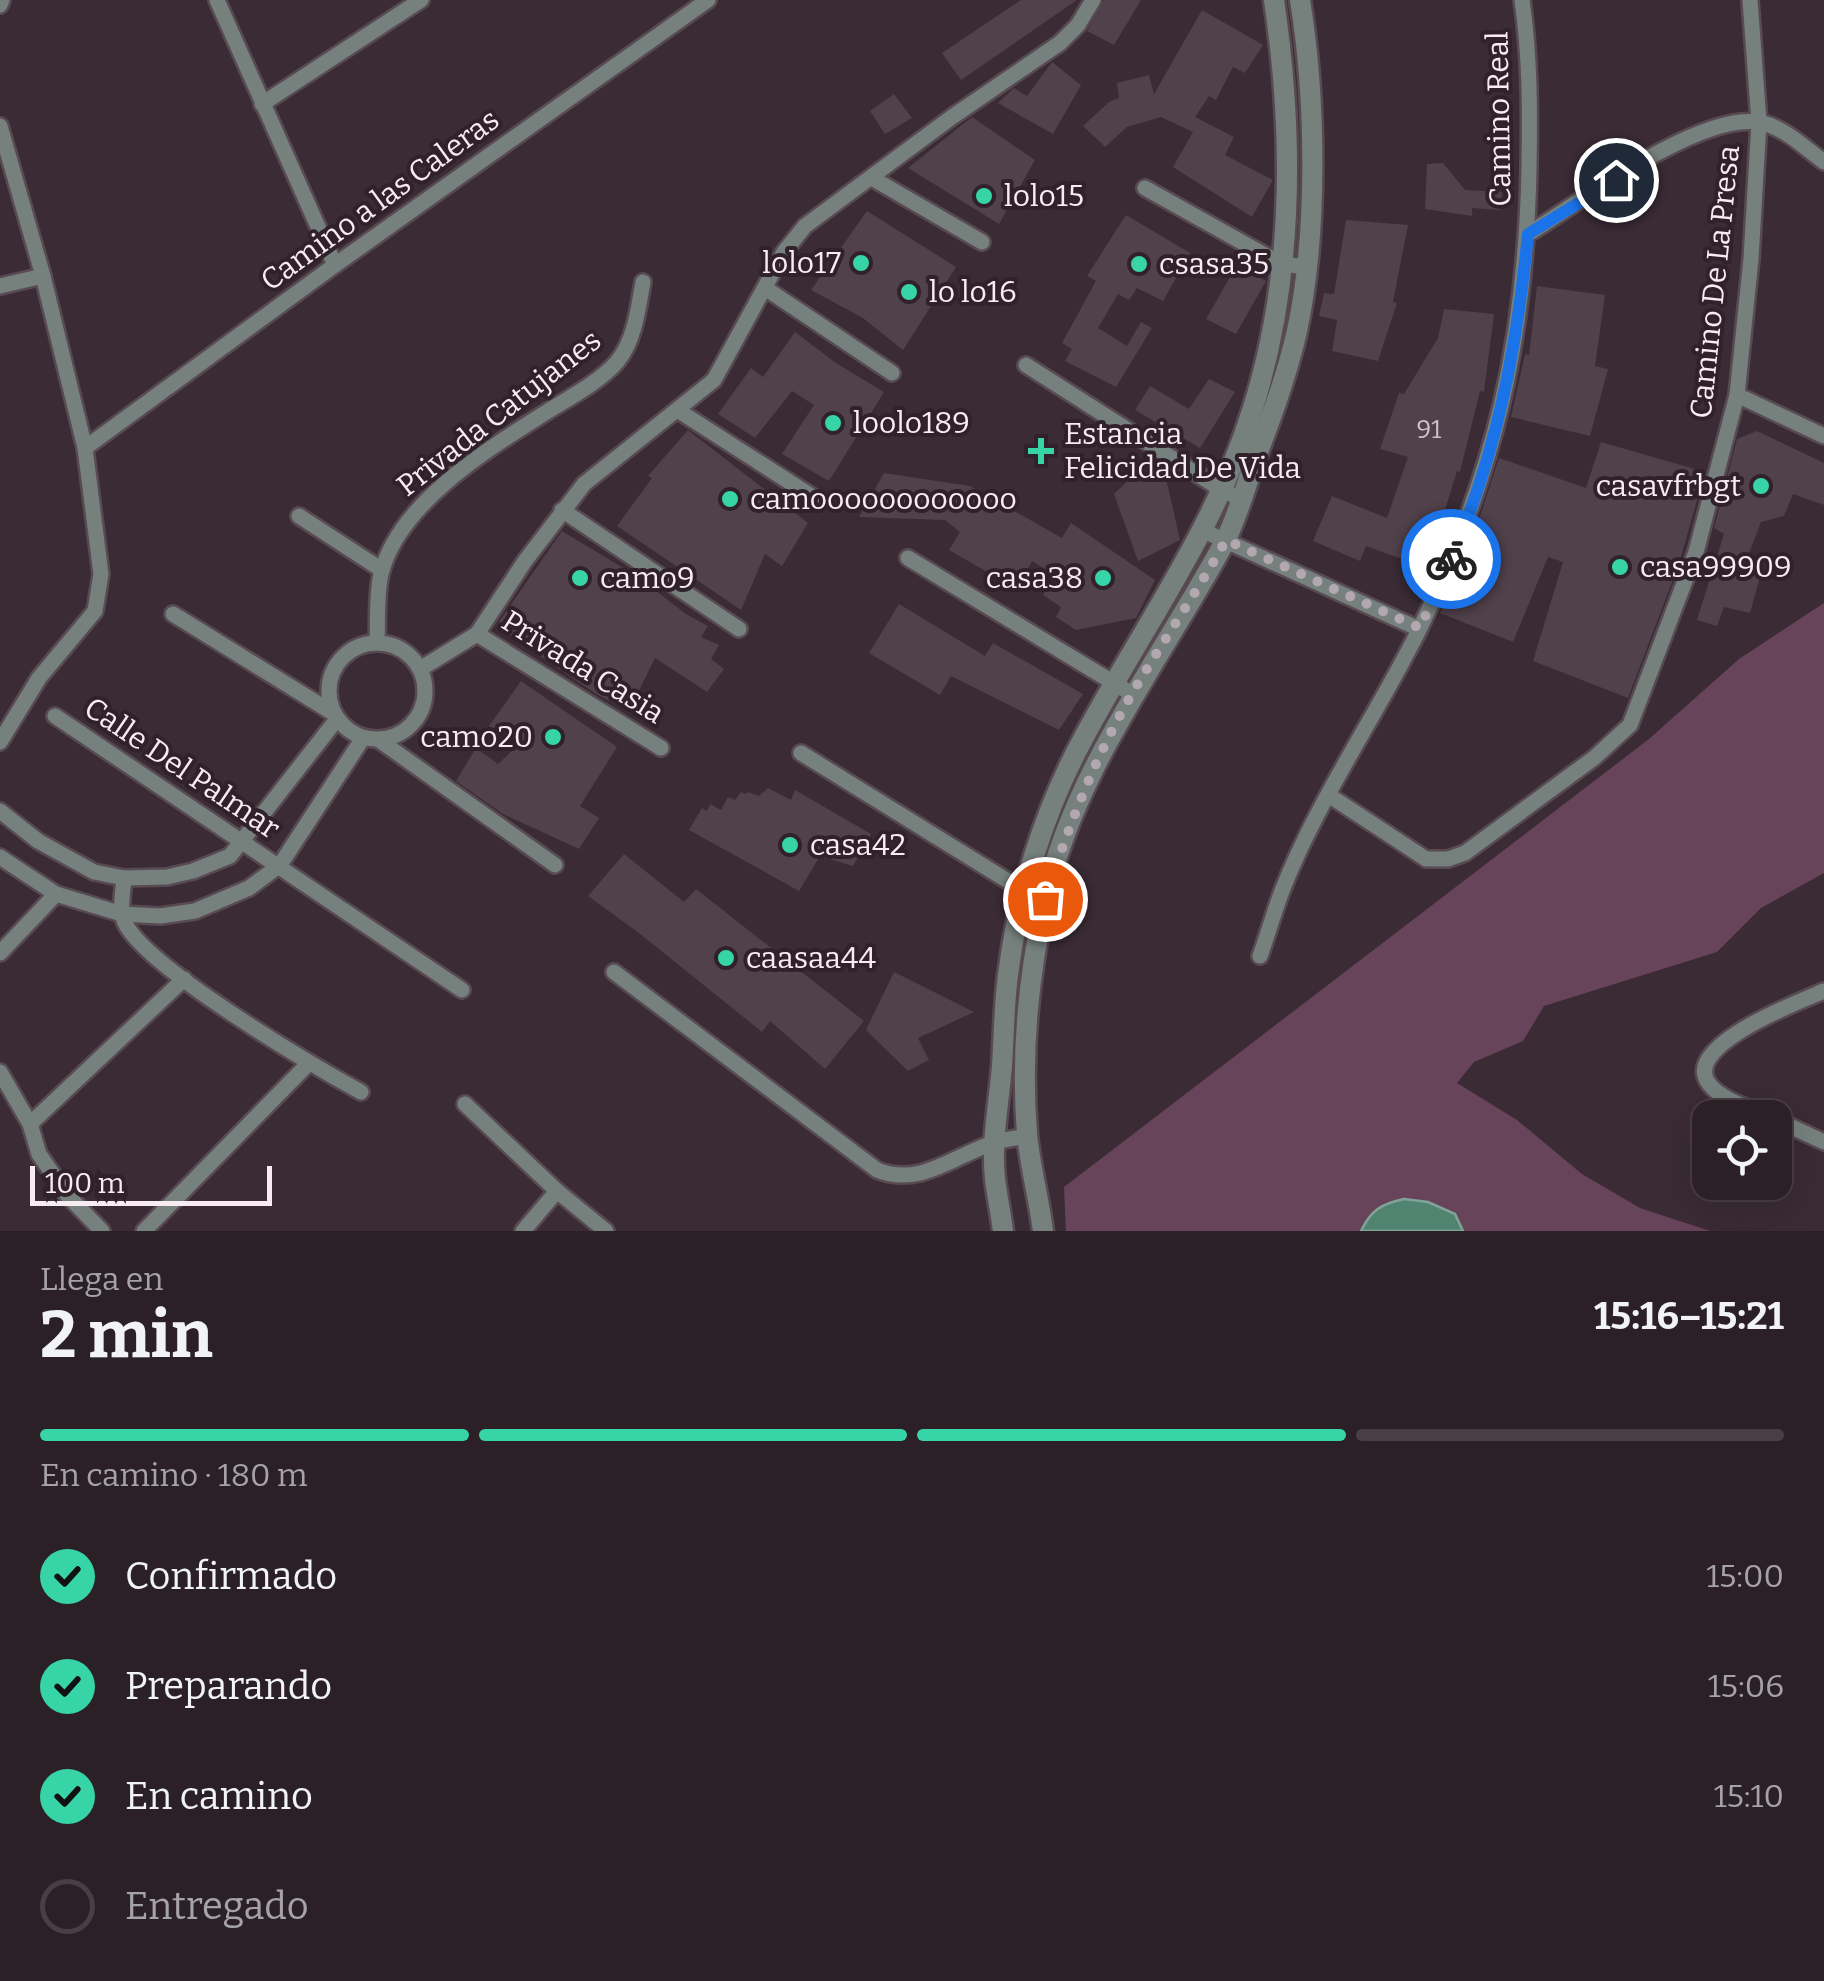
<!DOCTYPE html>
<html lang="es">
<meta charset="utf-8">
<style>
:root{--surface:#2c2027;--page:#34282f;--text:#f1f3f6;--muted:#a6a3a7;--line:#483e44;--accent:#36d4a7}
body{margin:0;font-family:Bitter,serif;background:var(--page);color:var(--text);height:100vh;display:flex;flex-direction:column;font-size:38px;white-space:nowrap}
*{box-sizing:border-box;margin:0}
p{font-size:32px;color:var(--muted)}
.icon{flex:none;width:55px;height:55px;fill:none;stroke:currentColor;stroke-width:2;stroke-linecap:round;stroke-linejoin:round}
.map{position:relative;height:1231px;overflow:hidden}
.panel{display:flex;flex-direction:column;background:var(--surface);flex:1}
.panel>*{flex:none}
.buttons{position:absolute;left:1692px;top:1100px;display:grid;gap:20px}
.buttons a{display:grid;place-items:center;width:100px;height:100px;border-radius:20px;background:var(--surface);box-shadow:0 10px 40px #0002,0 0 0 2px var(--line);font-size:50px}
.scale{position:absolute;left:30px;bottom:25px;width:242px;box-sizing:border-box;padding-left:10px;border:5px solid #f6ecf2;border-top:0;font-size:28px;line-height:35px;white-space:nowrap;color:#f6ecf2;-webkit-text-stroke:8px #30212a;paint-order:stroke}
.pin{position:absolute;display:grid;place-items:center;width:85px;height:85px;color:#fff;margin:-42px;border:5px solid #fff;border-radius:50%;box-shadow:0 2px 10px #0007}
.courier{position:absolute;display:grid;place-items:center;width:100px;height:100px;margin:-50px;border:8px solid #1a73e8;border-radius:50%;background:#fff;color:#222;box-shadow:0 2px 12px #0007}
.head em{font-style:normal;font-weight:700}
.head div{display:flex;flex-direction:column-reverse}
.head{display:flex;align-items:center;justify-content:space-between;height:170px;padding:0 40px}
h1{font-size:65px;font-weight:700;line-height:75px}
.bar{display:grid;grid-template-columns:repeat(4,1fr);gap:15px 10px;align-content:center;height:120px;padding:0 40px}
.bar i{height:12px;border-radius:8px;background:var(--line)}
.bar .selected{background:var(--accent)}
.bar p{grid-column:span 4}
ol{padding:0 40px;list-style:none}
li{display:flex;align-items:center;gap:30px;height:110px}
li p{margin-inline-start:auto}
li .icon{padding:10px;border-radius:50%;background:var(--accent);color:#111;stroke-width:4}
li:last-child{color:var(--muted)}
li i{width:55px;height:55px;border:5px solid var(--line);border-radius:50%}
.map>svg:first-child{display:block}
</style>
<div class="map">
<svg width="1824" height="1231" viewBox="0 0 1824 1231">
<rect width="100%" height="100%" fill="#3a2b34"/>
<path fill="#68445a" d="M 1824,603 L 1824,873 L 1761,908 L 1717,952 L 1544,1006 L 1523,1041 L 1474,1062 L 1457,1083 L 1517,1120 L 1582,1174 L 1640,1208 L 1710,1231 L 1066,1231 L 1064,1187 L 1649,739 L 1739,659 Z"/>
<path fill="#508471" stroke="#82a398" stroke-width="2.5" d="M 1404,1199 L 1428,1202 L 1455,1214 L 1463,1231 L 1361,1231 C 1371,1210 1381,1204 1404,1199 Z"/>
<g fill="#51414b">
<path d="M 1021,0 L 1077,0 L 961,80 L 942,53 Z"/>
<path d="M 1104,0 L 1141,0 L 1114,45 L 1087,31 Z"/>
<path d="M 1202,10 L 1263,45 L 1245,73 L 1233,67 L 1216,100 L 1209,96 L 1195,117 L 1234,137 L 1225,155 L 1273,180 L 1252,217 L 1173,167 L 1193,132 L 1161,117 L 1127,127 L 1105,147 L 1083,126 L 1109,102 L 1119,98 L 1117,83 L 1149,75 L 1154,94 Z"/>
<path d="M 1052,62 L 1081,85 L 1053,134 L 998,103 L 1014,88 L 1027,96 Z"/>
<path d="M 894,94 L 912,118 L 885,134 L 870,111 Z"/>
<path d="M 972,117 L 1035,160 L 999,224 L 908,168 Z"/>
<path d="M 1443,163 L 1465,190 L 1502,192 L 1500,210 L 1472,208 L 1472,216 L 1425,209 L 1427,164 Z"/>
<path d="M 867,211 L 956,267 L 903,350 L 863,318 L 811,290 Z"/>
<path d="M 1126,215 L 1190,253 L 1163,301 L 1137,288 L 1129,300 L 1118,294 L 1098,328 L 1127,346 L 1141,322 L 1152,328 L 1116,387 L 1065,361 L 1072,349 L 1062,343 L 1096,281 L 1087,276 Z"/>
<path d="M 1346,220 L 1408,225 L 1393,302 L 1397,303 L 1378,361 L 1332,351 L 1337,320 L 1319,316 L 1324,293 L 1334,294 Z"/>
<path d="M 1237,265 L 1266,281 L 1236,334 L 1206,319 Z"/>
<path d="M 1537,286 L 1605,295 L 1595,366 L 1608,369 L 1590,436 L 1511,417 L 1525,354 L 1529,355 Z"/>
<path d="M 1444,309 L 1494,314 L 1484,392 L 1480,391 L 1460,472 L 1457,471 L 1427,568 L 1366,546 L 1360,561 L 1313,541 L 1332,496 L 1387,518 L 1408,457 L 1380,449 L 1399,393 L 1404,394 L 1438,338 Z"/>
<path d="M 795,332 L 836,363 L 884,392 L 829,481 L 782,454 L 814,405 L 792,391 L 755,438 L 718,414 L 751,368 L 763,377 Z"/>
<path d="M 1209,379 L 1235,392 L 1200,448 L 1135,410 L 1150,386 L 1189,409 Z"/>
<path d="M 688,430 L 808,523 L 782,566 L 765,554 L 741,610 L 617,526 L 652,478 L 648,476 Z"/>
<path d="M 1757,431 L 1824,463 L 1824,505 L 1793,494 L 1784,516 L 1761,522 L 1745,564 L 1762,570 L 1750,613 L 1724,607 L 1717,626 L 1697,620 L 1724,534 L 1714,528 L 1737,439 Z"/>
<path d="M 1601,442 L 1705,472 L 1679,564 L 1628,698 L 1533,661 L 1563,562 L 1548,557 L 1513,642 L 1440,613 L 1479,519 L 1499,458 L 1586,488 Z"/>
<path d="M 1145,464 L 1165,474 L 1180,540 L 1138,561 L 1114,494 Z"/>
<path d="M 884,473 L 970,486 L 1062,538 L 1071,523 L 1155,580 L 1136,618 L 1076,630 L 1056,617 L 1061,607 L 1043,595 L 1055,575 L 1032,561 L 1017,589 L 949,550 L 960,532 L 945,520 L 859,517 Z"/>
<path d="M 562,531 L 638,577 L 686,614 L 708,626 L 701,637 L 719,645 L 711,659 L 724,669 L 707,692 L 655,658 L 629,711 L 596,694 L 496,626 Z"/>
<path d="M 899,604 L 985,656 L 993,643 L 1083,694 L 1059,730 L 951,676 L 940,695 L 869,653 Z"/>
<path d="M 521,681 L 617,747 L 580,806 L 599,818 L 579,849 L 503,814 L 456,781 L 476,748 L 498,764 L 517,746 L 489,726 Z"/>
<path d="M 768,788 L 791,800 L 795,790 L 871,834 L 853,866 L 820,856 L 799,891 L 689,830 L 702,808 L 707,811 L 710,804 L 721,810 L 728,797 L 735,800 L 741,792 L 746,794 L 748,792 L 759,796 Z"/>
<path d="M 624,854 L 684,902 L 696,889 L 864,1021 L 825,1069 L 770,1021 L 762,1032 L 639,933 L 588,896 Z"/>
<path d="M 894,972 L 974,1012 L 918,1038 L 929,1060 L 908,1071 L 866,1030 Z"/>
</g>
<g fill="none" stroke-linecap="round" stroke-linejoin="round">
<g stroke="#584a52" stroke-width="20">
<g id="minor">
<path d="M 217,0 L 335,265"/>
<path d="M 0,5 L 2,0"/>
<path d="M 262,104 L 421,0"/>
<path d="M 0,126 L 43,276 L 85,448 L 101,574 L 95,611 L 39,678 L 0,742"/>
<path d="M 872,178 L 982,242"/>
<path d="M 1145,188 L 1281,264 L 1307,267"/>
<path d="M 1528,234 C 1580,202 1697,114 1757,122 C 1782,125 1805,148 1824,162"/>
<path d="M 0,286 L 43,276"/>
<path d="M 765,288 L 892,373"/>
<path d="M 1026,365 L 1222,490 L 1241,499"/>
<path d="M 1737,395 L 1824,436"/>
<path d="M 679,411 L 813,497"/>
<path d="M 85,448 L 335,265 L 708,0"/>
<path d="M 562,510 L 739,629"/>
<path d="M 299,516 L 382,570"/>
<path d="M 1204,531 L 1419,629"/>
<path d="M 908,558 L 1132,694"/>
<path d="M 173,614 L 333,713"/>
<path d="M 477,634 L 661,748"/>
<circle cx="377" cy="691" r="48"/>
<path d="M 377,643 C 378,620 376,596 381,574 C 399,502 490,448 548,411 C 571,397 599,382 617,362 C 635,340 638,309 643,282"/>
<path d="M 420,669 L 477,634 L 525,561 L 584,484 L 714,380 L 784,252 L 805,226 L 952,117 L 1060,43 L 1078,25 L 1093,0"/>
<path d="M 55,716 L 462,990"/>
<path d="M 379,740 L 555,865"/>
<path d="M 801,753 L 1024,891 L 1045,899"/>
<path d="M 1330,796 L 1426,859 L 1448,859 L 1465,853 L 1594,758 L 1630,725 L 1696,552 L 1737,395 L 1751,259 L 1759,122 L 1750,0"/>
<path d="M 0,811 L 38,841 L 94,872 L 124,878 L 167,877 L 193,871 L 230,856 L 337,719"/>
<path d="M 0,857 L 56,894 L 122,914 L 160,916 L 195,911 L 249,888 L 280,865 L 363,738"/>
<path d="M 124,878 C 123,892 119,910 125,923 C 147,968 312,1065 361,1092"/>
<path d="M 0,953 L 56,894"/>
<path d="M 1260,956 C 1268,934 1274,912 1282,891 C 1317,801 1377,715 1420,628 C 1495,473 1526,339 1529,167 C 1530,111 1530,56 1522,0"/>
<path d="M 614,972 L 877,1170 C 921,1188 956,1154 996,1142 C 1006,1139 1017,1138 1027,1136"/>
<path d="M 0,1072 L 30,1124 L 39,1154 L 67,1195 L 102,1231"/>
<path d="M 465,1104 L 557,1191 L 606,1231"/>
<path d="M 1772,1118 C 1753,1109 1723,1101 1710,1085 C 1677,1047 1801,1001 1824,991"/>
<path d="M 1775,1119 L 1824,1142"/>
<path d="M 30,1124 L 184,979"/>
<path d="M 144,1231 L 308,1064"/>
<path d="M 523,1231 L 557,1191"/>
</g>
</g>
<g stroke="#584a52" stroke-width="25">
<g id="tertiary">
<path d="M 1003,1231 C 1001,1214 997,1196 995,1179 C 991,1142 999,1103 1002,1066 C 1004,1036 1004,1005 1008,975 C 1018,895 1044,811 1083,739 C 1141,630 1215,530 1252,411 C 1294,279 1294,136 1274,0"/>
<path d="M 1043,1231 C 1039,1199 1030,1166 1027,1134 C 1021,1057 1028,977 1045,901 C 1073,772 1161,659 1223,545 C 1237,519 1245,488 1255,460 C 1271,418 1287,375 1297,331 C 1318,233 1316,98 1300,0"/>
</g>
</g>
<use href="#minor" stroke="#76807c" stroke-width="15"/>
<use href="#tertiary" stroke="#76807c" stroke-width="20"/>
</g>
<g fill="none" stroke-linecap="round" stroke-linejoin="round">
<path stroke="#b4a8b0" stroke-width="10" stroke-dasharray="0 18" d="M 1045,899 C 1068,828 1095,757 1133,692 C 1163,641 1197,592 1226,540 L 1420,628 L 1451,559"/>
<path stroke="#1a73e8" stroke-width="12" d="M 1451,559 C 1497,454 1517,347 1528,234 L 1616,180"/>
</g>
<g fill="#36d4a7" stroke="#30212a" stroke-width="4">
<circle cx="984" cy="196" r="10"/>
<circle cx="861" cy="263" r="10"/>
<circle cx="1139" cy="264" r="10"/>
<circle cx="909" cy="292" r="10"/>
<circle cx="833" cy="423" r="10"/>
<path d="M1036 436h10v10h10v10h-10v10h-10v-10h-10v-10h10z"/>
<circle cx="1761" cy="486" r="10"/>
<circle cx="730" cy="499" r="10"/>
<circle cx="1620" cy="567" r="10"/>
<circle cx="580" cy="578" r="10"/>
<circle cx="1103" cy="578" r="10"/>
<circle cx="553" cy="737" r="10"/>
<circle cx="790" cy="845" r="10"/>
<circle cx="726" cy="958" r="10"/>
</g>
<g text-anchor="middle" stroke-width="8" stroke-linejoin="round" paint-order="stroke">
<g font-size="25" fill="#cdc1c8">
<text x="1429" y="438">91</text>
</g>
<g font-size="30" fill="#f6ecf2" stroke="#30212a">
<text transform="translate(1499 119) rotate(-91)" y="10">Camino Real</text>
<text transform="translate(380 200) rotate(-36)" y="10">Camino a las Caleras</text>
<text transform="translate(1715 282) rotate(-84)" y="10">Camino De La Presa</text>
<text transform="translate(499 413) rotate(-38)" y="10">Privada Catujanes</text>
<text transform="translate(583 667) rotate(32)" y="10">Privada Casia</text>
<text transform="translate(182 768) rotate(34)" y="10">Calle Del Palmar</text>
</g>
<g font-size="30" fill="#f6ecf2" stroke="#30212a" text-anchor="start">
<text x="1004" y="206">lolo15</text>
<text x="841" y="273" text-anchor="end">lolo17</text>
<text x="1159" y="274">csasa35</text>
<text x="929" y="302">lo lo16</text>
<text x="853" y="433">loolo189</text>
<text x="1064" y="444">Estancia<tspan x="1064" dy="34">Felicidad De Vida</tspan></text>
<text x="1741" y="496" text-anchor="end">casavfrbgt</text>
<text x="750" y="509">camoooooooooooo</text>
<text x="1640" y="577">casa99909</text>
<text x="600" y="588">camo9</text>
<text x="1083" y="588" text-anchor="end">casa38</text>
<text x="533" y="747" text-anchor="end">camo20</text>
<text x="810" y="855">casa42</text>
<text x="746" y="968">caasaa44</text>
</g>
</g>
</svg>
<div class="buttons">
<a><svg class="icon" aria-label="locate" viewBox="0 0 24 24"><circle cx="12" cy="12" r="6"/><path d="M12 2v4M12 18v4M2 12h4M18 12h4"/></svg></a>
</div>
<div class="scale">100 m</div>
<div class="pin" style="left:1045px;top:899px;background:#ea580c"><svg class="icon" aria-label="bag" viewBox="0 0 24 24"><path d="M5 8h14l-1 12H6zM9 8a3 3 0 0 1 6 0"/></svg></div>
<div class="pin" style="left:1616px;top:180px;background:#1f2937"><svg class="icon" aria-label="home" viewBox="0 0 24 24"><path d="M3 11l9-7 9 7M6 9v11h12V9"/></svg></div>
<div class="courier" style="left:1451px;top:559px"><svg class="icon" aria-label="bike" viewBox="0 0 24 24"><circle cx="6" cy="16" r="4"/><circle cx="18" cy="16" r="4"/><path d="M6 16l4-8h5l3 8M10 8l3 8H6M13 5h3"/></svg></div>
</div>
<section class="panel">
<div class="head"><div><h1>2 min</h1><p>Llega en</p></div><em>15:16–15:21</em></div>
<div class="bar"><i class="selected"></i><i class="selected"></i><i class="selected"></i><i></i><p>En camino · 180 m</p></div>
<ol>
<li><svg class="icon" aria-label="check" viewBox="0 0 24 24"><path d="M5 12l5 5 9-10"/></svg>Confirmado<p>15:00</p></li>
<li><svg class="icon" aria-label="check" viewBox="0 0 24 24"><path d="M5 12l5 5 9-10"/></svg>Preparando<p>15:06</p></li>
<li><svg class="icon" aria-label="check" viewBox="0 0 24 24"><path d="M5 12l5 5 9-10"/></svg>En camino<p>15:10</p></li>
<li><i></i>Entregado</li>
</ol>
</section>
